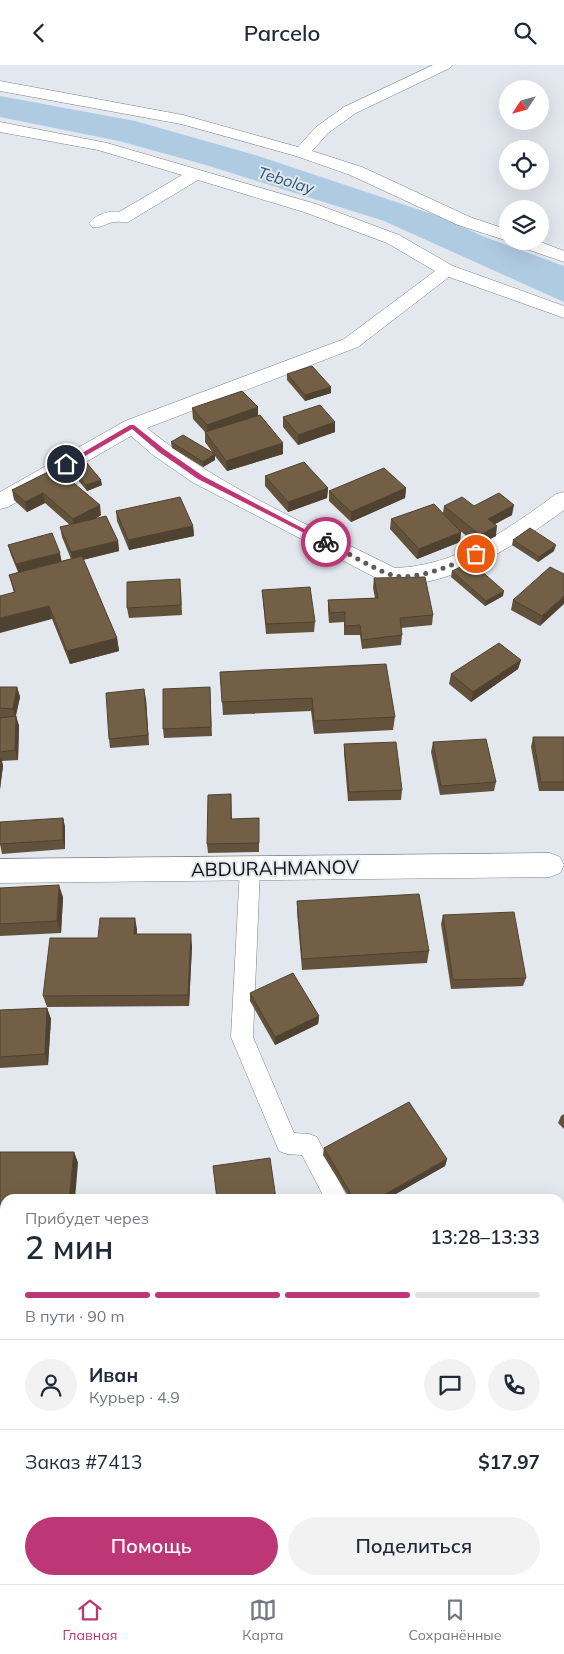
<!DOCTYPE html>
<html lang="ru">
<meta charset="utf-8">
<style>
:root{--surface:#fff;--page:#f2f2f3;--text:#1f2937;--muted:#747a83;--line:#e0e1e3;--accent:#bd3675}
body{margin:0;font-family:Mulish,sans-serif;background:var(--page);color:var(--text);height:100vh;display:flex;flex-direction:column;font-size:19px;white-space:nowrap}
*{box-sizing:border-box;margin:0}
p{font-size:16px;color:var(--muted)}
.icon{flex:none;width:28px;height:28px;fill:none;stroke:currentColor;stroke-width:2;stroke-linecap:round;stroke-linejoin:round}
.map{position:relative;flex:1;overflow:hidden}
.side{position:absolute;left:0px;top:1129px;width:565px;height:391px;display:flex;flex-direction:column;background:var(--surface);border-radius:15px 15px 0 0;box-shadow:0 5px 20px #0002}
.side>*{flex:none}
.needle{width:32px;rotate:234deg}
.tools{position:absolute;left:499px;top:15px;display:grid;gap:10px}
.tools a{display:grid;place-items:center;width:50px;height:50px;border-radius:50%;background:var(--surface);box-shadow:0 5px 20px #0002;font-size:25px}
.pin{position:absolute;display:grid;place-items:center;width:42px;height:42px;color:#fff;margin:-21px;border:2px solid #fff;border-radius:50%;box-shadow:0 1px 5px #0007}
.courier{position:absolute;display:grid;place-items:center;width:50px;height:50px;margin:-25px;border:4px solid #bd3675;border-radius:50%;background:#fff;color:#222;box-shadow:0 1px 6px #0007}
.headline em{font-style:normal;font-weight:600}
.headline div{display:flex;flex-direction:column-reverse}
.headline{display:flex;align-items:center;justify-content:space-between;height:85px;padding:0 25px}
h1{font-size:32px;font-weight:600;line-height:38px}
.bar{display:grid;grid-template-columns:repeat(4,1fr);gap:8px 5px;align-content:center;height:60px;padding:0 25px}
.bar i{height:6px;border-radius:4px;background:var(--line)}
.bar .on{background:var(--accent)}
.bar p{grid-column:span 4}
.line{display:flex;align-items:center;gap:12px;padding:0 25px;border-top:1px solid var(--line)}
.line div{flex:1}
.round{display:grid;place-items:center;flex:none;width:52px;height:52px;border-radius:26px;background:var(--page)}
.primary-button{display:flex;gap:10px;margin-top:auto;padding:10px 25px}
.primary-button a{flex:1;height:58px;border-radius:30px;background:var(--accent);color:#fff;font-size:20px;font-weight:600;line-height:58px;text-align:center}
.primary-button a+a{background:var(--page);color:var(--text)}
header{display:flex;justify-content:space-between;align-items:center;height:65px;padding:0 25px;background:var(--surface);font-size:22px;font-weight:600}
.tabs{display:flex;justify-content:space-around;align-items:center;height:70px;border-top:1px solid var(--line);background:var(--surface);font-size:14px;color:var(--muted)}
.tabs a{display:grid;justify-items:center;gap:2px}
.tabs .on{color:var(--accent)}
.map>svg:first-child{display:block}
</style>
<header><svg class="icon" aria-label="back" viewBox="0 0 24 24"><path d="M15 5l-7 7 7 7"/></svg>Parcelo<svg class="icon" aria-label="search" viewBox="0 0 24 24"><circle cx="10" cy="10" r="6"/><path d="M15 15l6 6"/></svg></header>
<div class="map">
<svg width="564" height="1519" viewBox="0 0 564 1519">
<rect width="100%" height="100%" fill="#e3e7ee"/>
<path fill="#afcbe2" d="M 0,31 L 135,56 L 255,90 L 435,150 L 485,172 L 564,201 L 564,237 L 384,156 L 206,100 L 119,76 L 0,52 Z"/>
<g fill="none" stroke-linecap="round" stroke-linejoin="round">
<g stroke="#7d8187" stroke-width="1">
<path id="lane" d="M 250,796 L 257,798 L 260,804 L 253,972 L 294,1068 L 309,1069 L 317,1072 L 348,1134 L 325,1134 L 302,1090 L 287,1089 L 279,1086 L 231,972 L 240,804 L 243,798 Z"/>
</g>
<g stroke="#7d8187" stroke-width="1">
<g id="street">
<path d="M 433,0 L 452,0 L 450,3 L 356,48 L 328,68 L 312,86 L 362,102 L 470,152 L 508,165 L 508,176 L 458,160 L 350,110 L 296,91 L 181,59 L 0,26 L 0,16 L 183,50 L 298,82 L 316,62 L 344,42 Z"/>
<path d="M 0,57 L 107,78 L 316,139 L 399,170 L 453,201 L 564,241 L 564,253 L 449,212 L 358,282 L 147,363 C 219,422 312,461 395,503 C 456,501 509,464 556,429 L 564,427 L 564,445 C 523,476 437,532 384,517 L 192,417 L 153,390 L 131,371 L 8,442 L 0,444 L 0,427 L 125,356 L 344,274 L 435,206 L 387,178 L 304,147 L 198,115 L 128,157 C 123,158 120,156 116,157 C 106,157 102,164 92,162 L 89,158 C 95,150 110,145 119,147 L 182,110 L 98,85 L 0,67 Z"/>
<path d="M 512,176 L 538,176 L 564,186 L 564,197 L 515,180 Z"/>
<path d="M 550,788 L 560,792 L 564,800 L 560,808 L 550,812 L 0,818 L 0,794 Z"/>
</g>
</g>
<use href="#lane" fill="#fff" fill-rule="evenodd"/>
<use href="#street" fill="#fff" fill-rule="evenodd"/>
</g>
<g fill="#62523c">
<path d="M 287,309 L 331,322 L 331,328 L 305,336 L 287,315 Z"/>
<path d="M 192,343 L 258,351 L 283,389 L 227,406 L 215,391 L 215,395 L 203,402 L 172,383 L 171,377 L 213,388 L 205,377 L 205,367 L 193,354 Z"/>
<path d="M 283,352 L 335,357 L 335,367 L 298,380 L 283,362 Z"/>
<path d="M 71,402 L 102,420 L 87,426 L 72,408 Z"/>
<path d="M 56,403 L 101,450 L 95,454 L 118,476 L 119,486 L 83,495 L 117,573 L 119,586 L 70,599 L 52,554 L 14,528 L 9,510 L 18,507 L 11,490 L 8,480 L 62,496 L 71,494 L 62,472 L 60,462 L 70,460 L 45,438 L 27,447 L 14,435 L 12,425 Z"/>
<path d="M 265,411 L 328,423 L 327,433 L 288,447 L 265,421 Z"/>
<path d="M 406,423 L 405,433 L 351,457 L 329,436 L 329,426 Z"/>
<path d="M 444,441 L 474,441 L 512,450 L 495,459 L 496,471 L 478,480 L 459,465 L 461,467 L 460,477 L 417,494 L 390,464 L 391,454 L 443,448 Z"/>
<path d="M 116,446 L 193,461 L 194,471 L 129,485 L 117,456 Z"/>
<path d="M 513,475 L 554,486 L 538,497 L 512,480 Z"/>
<path d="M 452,506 L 503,531 L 485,541 L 451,512 Z"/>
<path d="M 564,509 L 540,561 L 511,545 L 513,535 Z"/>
<path d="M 374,513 L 433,550 L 432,560 L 401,563 L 402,570 L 401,580 L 362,584 L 360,570 L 344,570 L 344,557 L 329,558 L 328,545 L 328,535 L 375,533 L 373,523 Z"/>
<path d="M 181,524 L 182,550 L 129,553 L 127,543 Z"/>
<path d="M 262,525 L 315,557 L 314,567 L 266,569 Z"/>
<path d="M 521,595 L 518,604 L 471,637 L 449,619 L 451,609 Z"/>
<path d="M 220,607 L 395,652 L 393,665 L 314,669 L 311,646 L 223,650 Z"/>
<path d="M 0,622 L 17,622 L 20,632 L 16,651 L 19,661 L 18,695 L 2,696 L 3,701 L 0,724 Z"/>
<path d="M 210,622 L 212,671 L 164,673 L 163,664 Z"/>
<path d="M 146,634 L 149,680 L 110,683 L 109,674 Z"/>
<path d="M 533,672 L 564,672 L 564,726 L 539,726 L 531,682 Z"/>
<path d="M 433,677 L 496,717 L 494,726 L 440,730 L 431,687 Z"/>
<path d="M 344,679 L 402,725 L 401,735 L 348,736 L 344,688 Z"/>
<path d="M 231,729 L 232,754 L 259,753 L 259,787 L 208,788 L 207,779 Z"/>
<path d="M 63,753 L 65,762 L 65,784 L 2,789 L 0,779 Z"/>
<path d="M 0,823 L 63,832 L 61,868 L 0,871 Z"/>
<path d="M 297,836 L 429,886 L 427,898 L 302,905 L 297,847 Z"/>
<path d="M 443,850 L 526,913 L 523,921 L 451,924 L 441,859 Z"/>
<path d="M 137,864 L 137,869 L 192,881 L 189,941 L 47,942 L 43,931 L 98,873 Z"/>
<path d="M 250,928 L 319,951 L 318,959 L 275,980 L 250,936 Z"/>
<path d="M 47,943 L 51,954 L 48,1000 L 0,1003 L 0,945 Z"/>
<path d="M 564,1049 L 564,1064 L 558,1058 L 561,1051 Z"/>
<path d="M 324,1083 L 447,1094 L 445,1101 L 387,1134 L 350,1134 L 323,1090 Z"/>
<path d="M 0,1087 L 74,1087 L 78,1098 L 5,1134 L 5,1296 L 0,1296 Z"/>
</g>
<g fill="#504231">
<path d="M 331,322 L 331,328 L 305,336 L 305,330 Z"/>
<path d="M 258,342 L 258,352 L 208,370 L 207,360 Z"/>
<path d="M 335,357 L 335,367 L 298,380 L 298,370 Z"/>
<path d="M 283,378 L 283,389 L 227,406 L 226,396 Z"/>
<path d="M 215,389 L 215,395 L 203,402 L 203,397 Z"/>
<path d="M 101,415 L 102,420 L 87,426 L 86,420 Z"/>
<path d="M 328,423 L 327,433 L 288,447 L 288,437 Z"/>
<path d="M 406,423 L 405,433 L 351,457 L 351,447 Z"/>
<path d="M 43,428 L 45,438 L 27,447 L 25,437 Z"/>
<path d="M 100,440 L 101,450 L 75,464 L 73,454 Z"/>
<path d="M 514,440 L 512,450 L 486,464 L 488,454 Z"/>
<path d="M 193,461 L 194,471 L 129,485 L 128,475 Z"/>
<path d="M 497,461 L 496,471 L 478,480 L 480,470 Z"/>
<path d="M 461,467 L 460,477 L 417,494 L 419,484 Z"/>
<path d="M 118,476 L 119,486 L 73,497 L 71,487 Z"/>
<path d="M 556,480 L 554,486 L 538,497 L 539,492 Z"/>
<path d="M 60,488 L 62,498 L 19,509 L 16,499 Z"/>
<path d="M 504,526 L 503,531 L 485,541 L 486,536 Z"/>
<path d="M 564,531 L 564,539 L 540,561 L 542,551 Z"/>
<path d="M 49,541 L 52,554 L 0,568 L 0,553 Z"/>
<path d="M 117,573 L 119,586 L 70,599 L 67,586 Z"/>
<path d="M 521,595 L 518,604 L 471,637 L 473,627 Z"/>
<path d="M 17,622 L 20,632 L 15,653 L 13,644 Z"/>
<path d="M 144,624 L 146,634 L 149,680 L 148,670 Z"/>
<path d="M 16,651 L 19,661 L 18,695 L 15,685 Z"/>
<path d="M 1,692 L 3,701 L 0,724 L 0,696 Z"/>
<path d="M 63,753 L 65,762 L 65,784 L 63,775 Z"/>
<path d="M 59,820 L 63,832 L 61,868 L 57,856 Z"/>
<path d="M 135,853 L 137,864 L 136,881 L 134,869 Z"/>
<path d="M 191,869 L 192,881 L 189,941 L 188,930 Z"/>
<path d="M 47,943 L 51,954 L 48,1000 L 45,989 Z"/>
<path d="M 319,951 L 318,959 L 275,980 L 275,972 Z"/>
<path d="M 74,1087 L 78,1098 L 75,1134 L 69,1134 Z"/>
<path d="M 447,1094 L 445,1101 L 387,1134 L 377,1134 Z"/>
</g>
<g fill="#725f46" stroke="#504231">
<path d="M 312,301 L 331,322 L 305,330 L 287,309 Z"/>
<path d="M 242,326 L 258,342 L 207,360 L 192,343 Z"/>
<path d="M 320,340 L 335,357 L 298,370 L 283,352 Z"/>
<path d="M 260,350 L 283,378 L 226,396 L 205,367 Z"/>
<path d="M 183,370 L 215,389 L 203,397 L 171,377 Z"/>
<path d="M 86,397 L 101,415 L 86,420 L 71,402 Z"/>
<path d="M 304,397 L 328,423 L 288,437 L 265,411 Z"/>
<path d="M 56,403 L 100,440 L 73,454 L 43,428 L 25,437 L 12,425 Z"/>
<path d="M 384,403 L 406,423 L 351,447 L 329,426 Z"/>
<path d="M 499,428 L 514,440 L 488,454 L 497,461 L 480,470 L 444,441 L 462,432 L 474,441 Z"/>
<path d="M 180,432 L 193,461 L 128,475 L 116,446 Z"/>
<path d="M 434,439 L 461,467 L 419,484 L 391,454 Z"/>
<path d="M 106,451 L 118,476 L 71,487 L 60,462 Z"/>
<path d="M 530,463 L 556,480 L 539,492 L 513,475 Z"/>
<path d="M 52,468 L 60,488 L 16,499 L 8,480 Z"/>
<path d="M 82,491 L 117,573 L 67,586 L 49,541 L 0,553 L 0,531 L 15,527 L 9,510 Z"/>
<path d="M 471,497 L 504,526 L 486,536 L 452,506 Z"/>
<path d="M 550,502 L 564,509 L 564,531 L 542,551 L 513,535 Z"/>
<path d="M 425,512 L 433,550 L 400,553 L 402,570 L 362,575 L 360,560 L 345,561 L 345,547 L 330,548 L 328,535 L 378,533 L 374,513 Z"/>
<path d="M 180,514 L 181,540 L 127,543 L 127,517 Z"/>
<path d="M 310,522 L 315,557 L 266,559 L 262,525 Z"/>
<path d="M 499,578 L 521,595 L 473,627 L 451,609 Z"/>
<path d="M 386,599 L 395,652 L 314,656 L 312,633 L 222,637 L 220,607 Z"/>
<path d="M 0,622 L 17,622 L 13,644 L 0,643 Z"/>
<path d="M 210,622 L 211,662 L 163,664 L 163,624 Z"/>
<path d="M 144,624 L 148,670 L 109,674 L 106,628 Z"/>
<path d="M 16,651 L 15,685 L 0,687 L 0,653 Z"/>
<path d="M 533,672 L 564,672 L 564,717 L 541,717 Z"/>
<path d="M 486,674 L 496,717 L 441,721 L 433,677 Z"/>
<path d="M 396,677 L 402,725 L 349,727 L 344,679 Z"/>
<path d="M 231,729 L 231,754 L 259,753 L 259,778 L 207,779 L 208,730 Z"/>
<path d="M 63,753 L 63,775 L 0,779 L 0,757 Z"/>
<path d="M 59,820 L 57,856 L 0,859 L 0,823 Z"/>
<path d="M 419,829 L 429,886 L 302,894 L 297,836 Z"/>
<path d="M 514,847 L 526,913 L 453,915 L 443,850 Z"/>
<path d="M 100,853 L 135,853 L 134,869 L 191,869 L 188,930 L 43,931 L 50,873 L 98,873 Z"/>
<path d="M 293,908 L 319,951 L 275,972 L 250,928 Z"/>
<path d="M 47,943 L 45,989 L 0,992 L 0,945 Z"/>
<path d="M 409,1037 L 447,1094 L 377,1134 L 354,1134 L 324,1083 Z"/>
<path d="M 0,1087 L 74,1087 L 69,1134 L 5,1134 L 5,1289 L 0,1289 Z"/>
<path d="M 270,1093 L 276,1134 L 217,1134 L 213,1101 Z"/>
</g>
<path fill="#bd3675" d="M 130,360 L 134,360 L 164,384 L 203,411 L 329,477 L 324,478 L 198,414 L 159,387 L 132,364 L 68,401 L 63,399 Z"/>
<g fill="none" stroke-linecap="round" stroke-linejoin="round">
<path stroke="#5a5c60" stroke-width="5" stroke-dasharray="0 9" d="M 326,477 C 345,486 373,504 392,510 C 413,517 457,499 476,489"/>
</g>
<g text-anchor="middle" stroke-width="4" stroke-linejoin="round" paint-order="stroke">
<g font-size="16" font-style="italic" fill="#2b5779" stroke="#e3e7ee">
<text transform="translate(286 115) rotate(17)" y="6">Tebolay</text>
</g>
<g font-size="19" fill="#101114" stroke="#e3e7ee">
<text transform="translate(275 803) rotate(-1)" y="7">ABDURAHMANOV</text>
</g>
</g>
</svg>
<div class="tools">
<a><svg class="needle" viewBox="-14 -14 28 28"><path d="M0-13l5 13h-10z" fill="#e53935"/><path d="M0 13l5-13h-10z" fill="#747a83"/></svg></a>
<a><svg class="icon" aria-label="locate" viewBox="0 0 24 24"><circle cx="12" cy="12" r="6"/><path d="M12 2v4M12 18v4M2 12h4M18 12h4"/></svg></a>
<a><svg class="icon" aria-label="layers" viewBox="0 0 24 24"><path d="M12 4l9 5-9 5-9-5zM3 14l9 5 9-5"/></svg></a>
</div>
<div class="pin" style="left:476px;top:489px;background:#ea580c"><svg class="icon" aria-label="bag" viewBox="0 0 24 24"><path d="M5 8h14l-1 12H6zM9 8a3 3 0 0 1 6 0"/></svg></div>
<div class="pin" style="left:66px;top:399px;background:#1f2937"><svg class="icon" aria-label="home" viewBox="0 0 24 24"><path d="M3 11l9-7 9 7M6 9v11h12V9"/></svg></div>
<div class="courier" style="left:326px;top:477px"><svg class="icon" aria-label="bike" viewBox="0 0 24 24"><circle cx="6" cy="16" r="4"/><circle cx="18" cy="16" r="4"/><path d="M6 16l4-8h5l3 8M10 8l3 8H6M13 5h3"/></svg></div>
<section class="side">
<div class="headline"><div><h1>2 мин</h1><p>Прибудет через</p></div><em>13:28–13:33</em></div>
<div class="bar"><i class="on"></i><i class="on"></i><i class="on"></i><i></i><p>В пути · 90 m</p></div>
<div class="line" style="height:90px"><a class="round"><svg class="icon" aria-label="person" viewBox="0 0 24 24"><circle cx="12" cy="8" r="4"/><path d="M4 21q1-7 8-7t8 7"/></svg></a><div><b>Иван</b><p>Курьер · 4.9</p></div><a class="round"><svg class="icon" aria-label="chat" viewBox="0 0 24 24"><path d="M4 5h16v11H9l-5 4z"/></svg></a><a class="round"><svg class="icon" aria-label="phone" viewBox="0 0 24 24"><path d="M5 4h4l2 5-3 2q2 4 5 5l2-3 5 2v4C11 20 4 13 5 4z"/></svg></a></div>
<div class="line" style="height:65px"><div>Заказ #7413</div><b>$17.97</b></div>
<div class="primary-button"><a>Помощь</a><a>Поделиться</a></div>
</section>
</div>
<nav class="tabs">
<a class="on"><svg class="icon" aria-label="home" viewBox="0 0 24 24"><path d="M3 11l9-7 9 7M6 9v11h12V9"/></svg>Главная</a>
<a><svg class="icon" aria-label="map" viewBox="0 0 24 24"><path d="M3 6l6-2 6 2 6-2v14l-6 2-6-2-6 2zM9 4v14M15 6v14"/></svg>Карта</a>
<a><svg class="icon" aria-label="saved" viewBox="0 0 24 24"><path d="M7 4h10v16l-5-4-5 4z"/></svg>Сохранённые</a>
</nav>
